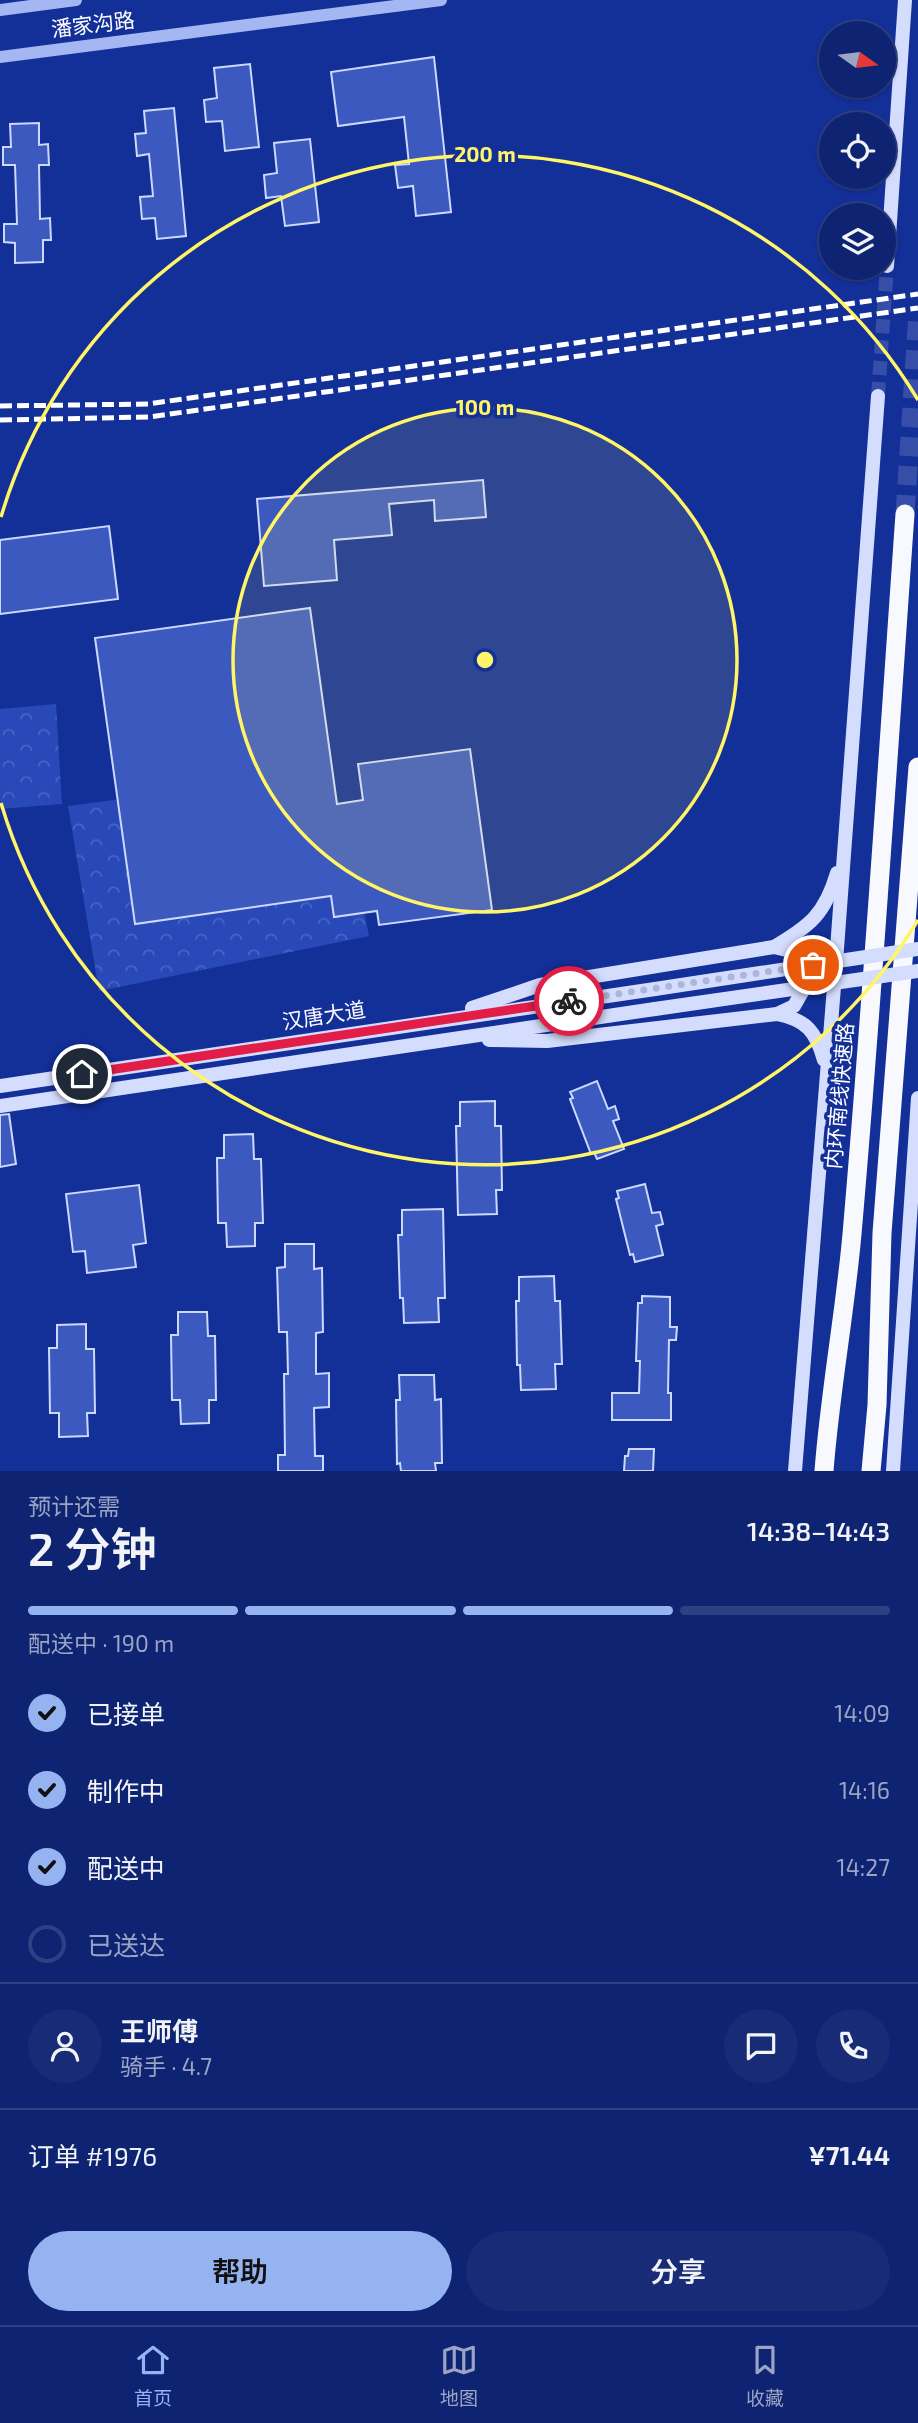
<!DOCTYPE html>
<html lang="zh">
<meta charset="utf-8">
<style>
:root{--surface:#0e2372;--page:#172b77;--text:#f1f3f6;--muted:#9ba4c4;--line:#2e4084;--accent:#95b2f1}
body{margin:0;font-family:"Exo 2","Noto Sans SC",sans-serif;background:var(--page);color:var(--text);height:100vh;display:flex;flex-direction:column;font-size:26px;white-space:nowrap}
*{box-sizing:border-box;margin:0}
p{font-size:23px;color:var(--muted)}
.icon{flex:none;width:38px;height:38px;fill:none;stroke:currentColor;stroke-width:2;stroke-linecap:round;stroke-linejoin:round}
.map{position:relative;height:1471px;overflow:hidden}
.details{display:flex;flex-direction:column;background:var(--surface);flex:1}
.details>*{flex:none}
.needle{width:46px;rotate:104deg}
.fabs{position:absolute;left:819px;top:21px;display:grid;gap:14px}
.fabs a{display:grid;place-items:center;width:77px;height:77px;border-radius:50%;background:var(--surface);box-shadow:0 2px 5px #0004,0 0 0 2px var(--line);font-size:35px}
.pin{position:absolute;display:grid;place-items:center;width:60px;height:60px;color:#fff;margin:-30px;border:4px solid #fff;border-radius:50%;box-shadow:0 2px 7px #0007}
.courier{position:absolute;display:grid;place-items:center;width:70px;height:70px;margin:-35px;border:5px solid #e11d48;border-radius:50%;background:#fff;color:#222;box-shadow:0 2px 9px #0007}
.summary em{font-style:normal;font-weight:600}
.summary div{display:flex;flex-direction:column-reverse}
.summary{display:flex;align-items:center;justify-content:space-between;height:119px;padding:0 28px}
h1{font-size:46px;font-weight:600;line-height:52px}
.bar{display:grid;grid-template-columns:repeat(4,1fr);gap:10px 7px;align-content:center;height:84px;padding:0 28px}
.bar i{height:9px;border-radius:5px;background:var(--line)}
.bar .current{background:var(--accent)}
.bar p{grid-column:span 4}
.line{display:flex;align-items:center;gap:18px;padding:0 28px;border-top:2px solid var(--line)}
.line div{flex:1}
.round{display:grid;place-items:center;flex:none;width:74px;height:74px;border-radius:37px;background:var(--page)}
ol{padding:0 28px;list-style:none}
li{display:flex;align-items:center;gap:21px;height:77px}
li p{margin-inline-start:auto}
li .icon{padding:7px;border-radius:50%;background:var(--accent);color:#111;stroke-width:4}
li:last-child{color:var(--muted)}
li i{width:38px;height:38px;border:4px solid var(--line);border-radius:50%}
.cta{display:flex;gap:14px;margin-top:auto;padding:14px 28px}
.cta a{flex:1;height:80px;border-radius:42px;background:var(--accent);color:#111;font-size:28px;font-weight:600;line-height:80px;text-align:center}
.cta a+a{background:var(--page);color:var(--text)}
.menu{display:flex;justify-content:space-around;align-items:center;height:98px;border-top:2px solid var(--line);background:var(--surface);font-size:19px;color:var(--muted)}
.menu a{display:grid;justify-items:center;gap:4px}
.menu .current{color:var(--accent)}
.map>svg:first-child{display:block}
</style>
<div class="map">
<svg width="918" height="1471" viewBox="0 0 918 1471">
<defs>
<pattern id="forest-crowns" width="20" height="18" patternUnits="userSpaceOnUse" patternTransform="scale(1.75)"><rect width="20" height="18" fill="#2949b8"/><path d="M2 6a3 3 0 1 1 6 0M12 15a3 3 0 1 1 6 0" fill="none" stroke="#4964c3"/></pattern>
</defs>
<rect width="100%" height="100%" fill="#132f98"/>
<g fill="url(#forest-crowns)">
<path d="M 56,704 L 62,804 L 0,809 L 0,709 Z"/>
<path d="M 129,798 L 356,872 L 369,936 L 99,991 L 68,806 Z"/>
</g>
<g fill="#3c59c0" stroke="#cdd8fd" stroke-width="2">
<path d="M 434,57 L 451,212 L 416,216 L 413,186 L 398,188 L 395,165 L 409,164 L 404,117 L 338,126 L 331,72 Z"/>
<path d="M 250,64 L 259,147 L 225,151 L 222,121 L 206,122 L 204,100 L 217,98 L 214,68 Z"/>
<path d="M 174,108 L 186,236 L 157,239 L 155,218 L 142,219 L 140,197 L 153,196 L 149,154 L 137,156 L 135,134 L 146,133 L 144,111 Z"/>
<path d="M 39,123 L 39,145 L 48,144 L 49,165 L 39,165 L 40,219 L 50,218 L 51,240 L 43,240 L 43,262 L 15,263 L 15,243 L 4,242 L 4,224 L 17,224 L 15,165 L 3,165 L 3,147 L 11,147 L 10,124 Z"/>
<path d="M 310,139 L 319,222 L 285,226 L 281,196 L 266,198 L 264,175 L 277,173 L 274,143 Z"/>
<path d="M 483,480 L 486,517 L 435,521 L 434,500 L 389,504 L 392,535 L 334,540 L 337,580 L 264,586 L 257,499 Z"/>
<path d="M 109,526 L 118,599 L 0,614 L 0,540 Z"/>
<path d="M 310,608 L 337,804 L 363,800 L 358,764 L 470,749 L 492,910 L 379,925 L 377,911 L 334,917 L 331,896 L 135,924 L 95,638 Z"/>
<path d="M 597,1081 L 608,1109 L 615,1106 L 619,1119 L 613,1121 L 624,1149 L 597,1159 L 594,1152 L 591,1154 L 570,1099 L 573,1098 L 570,1092 Z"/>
<path d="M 495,1101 L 495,1126 L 501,1126 L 502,1190 L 496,1190 L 497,1214 L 458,1215 L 456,1126 L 460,1126 L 460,1102 Z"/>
<path d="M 9,1114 L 16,1164 L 0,1167 L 0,1115 Z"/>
<path d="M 253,1134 L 254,1159 L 261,1159 L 263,1223 L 255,1223 L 255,1246 L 227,1247 L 226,1223 L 218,1223 L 217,1158 L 224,1158 L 224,1135 Z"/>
<path d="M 645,1184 L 652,1213 L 660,1212 L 663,1224 L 656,1226 L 663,1255 L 635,1262 L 633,1254 L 630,1255 L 616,1199 L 619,1198 L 617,1191 Z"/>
<path d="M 139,1185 L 146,1243 L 133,1245 L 136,1267 L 87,1273 L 85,1251 L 73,1252 L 66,1194 Z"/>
<path d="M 443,1209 L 445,1298 L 438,1298 L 439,1322 L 404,1323 L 403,1298 L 400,1298 L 398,1235 L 402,1235 L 402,1210 Z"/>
<path d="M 285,1244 L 314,1244 L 314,1269 L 322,1268 L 323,1332 L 316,1333 L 316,1374 L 329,1373 L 329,1407 L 314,1408 L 315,1456 L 323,1456 L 323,1471 L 278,1471 L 278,1455 L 285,1455 L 284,1374 L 288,1374 L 287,1332 L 279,1332 L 277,1268 L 285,1267 Z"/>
<path d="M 554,1276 L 555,1301 L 560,1301 L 562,1364 L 555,1364 L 556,1389 L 521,1390 L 520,1365 L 517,1365 L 516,1301 L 519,1301 L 519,1277 Z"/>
<path d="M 642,1296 L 670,1297 L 670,1327 L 677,1327 L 676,1340 L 669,1340 L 668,1393 L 671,1393 L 671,1420 L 612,1420 L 612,1393 L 639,1393 L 640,1361 L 636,1361 L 638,1303 L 642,1303 Z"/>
<path d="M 178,1312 L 207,1312 L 208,1336 L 215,1336 L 216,1400 L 209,1400 L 209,1423 L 181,1424 L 180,1400 L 172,1400 L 171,1335 L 178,1335 Z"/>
<path d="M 86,1324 L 86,1349 L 94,1349 L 95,1413 L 87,1413 L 88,1436 L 59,1437 L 59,1413 L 50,1413 L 49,1348 L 57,1348 L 57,1325 Z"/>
<path d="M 399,1375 L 434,1375 L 435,1400 L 441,1399 L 442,1463 L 435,1463 L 436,1471 L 401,1471 L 400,1463 L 397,1464 L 396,1400 L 400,1400 Z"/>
<path d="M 629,1449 L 654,1449 L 653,1471 L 624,1471 L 625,1456 L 628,1456 Z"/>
</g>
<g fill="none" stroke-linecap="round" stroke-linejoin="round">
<path stroke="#364ea7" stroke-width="14" stroke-dasharray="14 7" stroke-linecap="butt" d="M 878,396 L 887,266"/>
<path stroke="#364ea7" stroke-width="19" stroke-dasharray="19 10" stroke-linecap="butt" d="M 905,514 L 918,313"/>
<g stroke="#a5b7f3" stroke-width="12">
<path d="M 0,10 L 76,0"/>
<path d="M 0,57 L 441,0"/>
</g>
<g stroke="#d4ddfd" stroke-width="14">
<path d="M 887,266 L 905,0"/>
<path d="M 774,947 L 795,952 L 805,964 L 806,985 L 794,1006 L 777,1014"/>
<path d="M 472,1008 L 540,985 L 774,947 C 810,926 825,914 837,873"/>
<path d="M 489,1040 L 547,1041 L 777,1014 C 807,1020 816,1032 824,1060"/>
<path d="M 0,1086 L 655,989"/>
<path d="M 0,1106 L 655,1009"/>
<path d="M 795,1471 L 836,962 L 878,396"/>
<path d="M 893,1471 L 918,1098"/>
</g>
<g stroke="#f8f9ff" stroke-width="19">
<path d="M 824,1471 C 830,1392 845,1313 852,1234 C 873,994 888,754 905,514"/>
<path d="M 871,1471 L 877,1405 L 882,1233 L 918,767"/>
</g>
<g stroke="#fff" stroke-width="5" stroke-dasharray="12 5" stroke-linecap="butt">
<path d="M 0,406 L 148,404 L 918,294"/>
<path d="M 0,420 L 149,417 L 918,308"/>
</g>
<g stroke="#d4ddfd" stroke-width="14">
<path d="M 655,989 L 918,949"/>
<path d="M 655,1009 L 918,971"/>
</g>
</g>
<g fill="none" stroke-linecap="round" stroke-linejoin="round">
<path stroke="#acb6db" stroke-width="7" stroke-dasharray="0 12.6" d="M 569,1001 L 813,965"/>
<path stroke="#e11d48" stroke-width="9" d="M 82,1074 L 569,1001"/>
</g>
<circle cx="485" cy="660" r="252" fill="#fff567" fill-opacity=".12"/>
<g fill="none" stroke="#fff567" stroke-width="3.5">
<circle cx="485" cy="660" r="252"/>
<path d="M918 920A505 505 0 0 1 1 803M1 517A505 505 0 0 1 918 400"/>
</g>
<g text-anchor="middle" stroke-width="7" stroke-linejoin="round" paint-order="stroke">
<g font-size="21" fill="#fff" stroke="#132f98">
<text transform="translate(93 25) rotate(-7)" y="7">潘家沟路</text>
<text transform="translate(324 1016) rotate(-9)" y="7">汉唐大道</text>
<text transform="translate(840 1096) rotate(-85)" y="7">内环南线快速路</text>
</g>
</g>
<circle cx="485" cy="660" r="10" fill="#fff567" stroke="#132f98" stroke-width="3.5"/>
<g font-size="21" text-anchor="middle" font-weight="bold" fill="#fff567" stroke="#132f98" stroke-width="7" stroke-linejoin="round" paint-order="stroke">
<text x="485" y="162">200 m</text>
<text x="485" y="415">100 m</text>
</g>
</svg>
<div class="fabs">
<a><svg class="needle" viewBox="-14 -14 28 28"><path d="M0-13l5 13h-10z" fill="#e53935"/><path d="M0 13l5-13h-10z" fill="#9ba4c4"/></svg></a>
<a><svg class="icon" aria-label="locate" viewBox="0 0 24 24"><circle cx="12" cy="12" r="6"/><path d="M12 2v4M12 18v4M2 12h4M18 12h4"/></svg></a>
<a><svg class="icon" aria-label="layers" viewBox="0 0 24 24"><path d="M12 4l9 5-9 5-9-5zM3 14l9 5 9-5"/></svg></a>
</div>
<div class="pin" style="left:813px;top:965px;background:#ea580c"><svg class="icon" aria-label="bag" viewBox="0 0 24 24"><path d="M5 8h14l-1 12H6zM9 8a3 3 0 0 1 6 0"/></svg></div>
<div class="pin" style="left:82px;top:1074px;background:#1f2937"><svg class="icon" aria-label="home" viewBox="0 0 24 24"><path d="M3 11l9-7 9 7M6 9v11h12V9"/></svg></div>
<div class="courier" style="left:569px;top:1001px"><svg class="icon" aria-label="bike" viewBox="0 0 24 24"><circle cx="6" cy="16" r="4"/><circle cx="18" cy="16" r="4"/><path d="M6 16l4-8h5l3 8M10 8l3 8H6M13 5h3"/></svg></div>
</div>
<section class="details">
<div class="summary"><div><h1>2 分钟</h1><p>预计还需</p></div><em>14:38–14:43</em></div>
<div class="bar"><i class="current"></i><i class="current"></i><i class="current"></i><i></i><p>配送中 · 190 m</p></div>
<ol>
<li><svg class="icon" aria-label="check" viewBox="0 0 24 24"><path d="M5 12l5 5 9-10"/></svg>已接单<p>14:09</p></li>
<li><svg class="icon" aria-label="check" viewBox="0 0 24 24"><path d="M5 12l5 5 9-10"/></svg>制作中<p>14:16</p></li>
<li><svg class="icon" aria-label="check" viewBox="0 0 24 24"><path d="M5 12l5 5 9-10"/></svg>配送中<p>14:27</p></li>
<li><i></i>已送达</li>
</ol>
<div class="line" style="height:126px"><a class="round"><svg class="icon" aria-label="person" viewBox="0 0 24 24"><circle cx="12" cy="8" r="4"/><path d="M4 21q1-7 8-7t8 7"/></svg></a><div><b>王师傅</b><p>骑手 · 4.7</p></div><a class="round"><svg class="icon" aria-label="chat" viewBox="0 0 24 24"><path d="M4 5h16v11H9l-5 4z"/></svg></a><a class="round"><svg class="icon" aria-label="phone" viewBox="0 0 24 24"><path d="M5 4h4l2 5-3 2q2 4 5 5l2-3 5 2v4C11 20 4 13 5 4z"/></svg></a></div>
<div class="line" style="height:91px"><div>订单 #1976</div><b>¥71.44</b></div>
<div class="cta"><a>帮助</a><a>分享</a></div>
</section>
<nav class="menu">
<a class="current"><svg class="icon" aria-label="home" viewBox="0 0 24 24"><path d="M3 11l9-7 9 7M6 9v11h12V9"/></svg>首页</a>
<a><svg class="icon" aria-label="map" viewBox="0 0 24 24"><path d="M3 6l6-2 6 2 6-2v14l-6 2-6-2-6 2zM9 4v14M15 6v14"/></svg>地图</a>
<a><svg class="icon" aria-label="saved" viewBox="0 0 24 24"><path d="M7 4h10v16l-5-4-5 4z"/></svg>收藏</a>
</nav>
